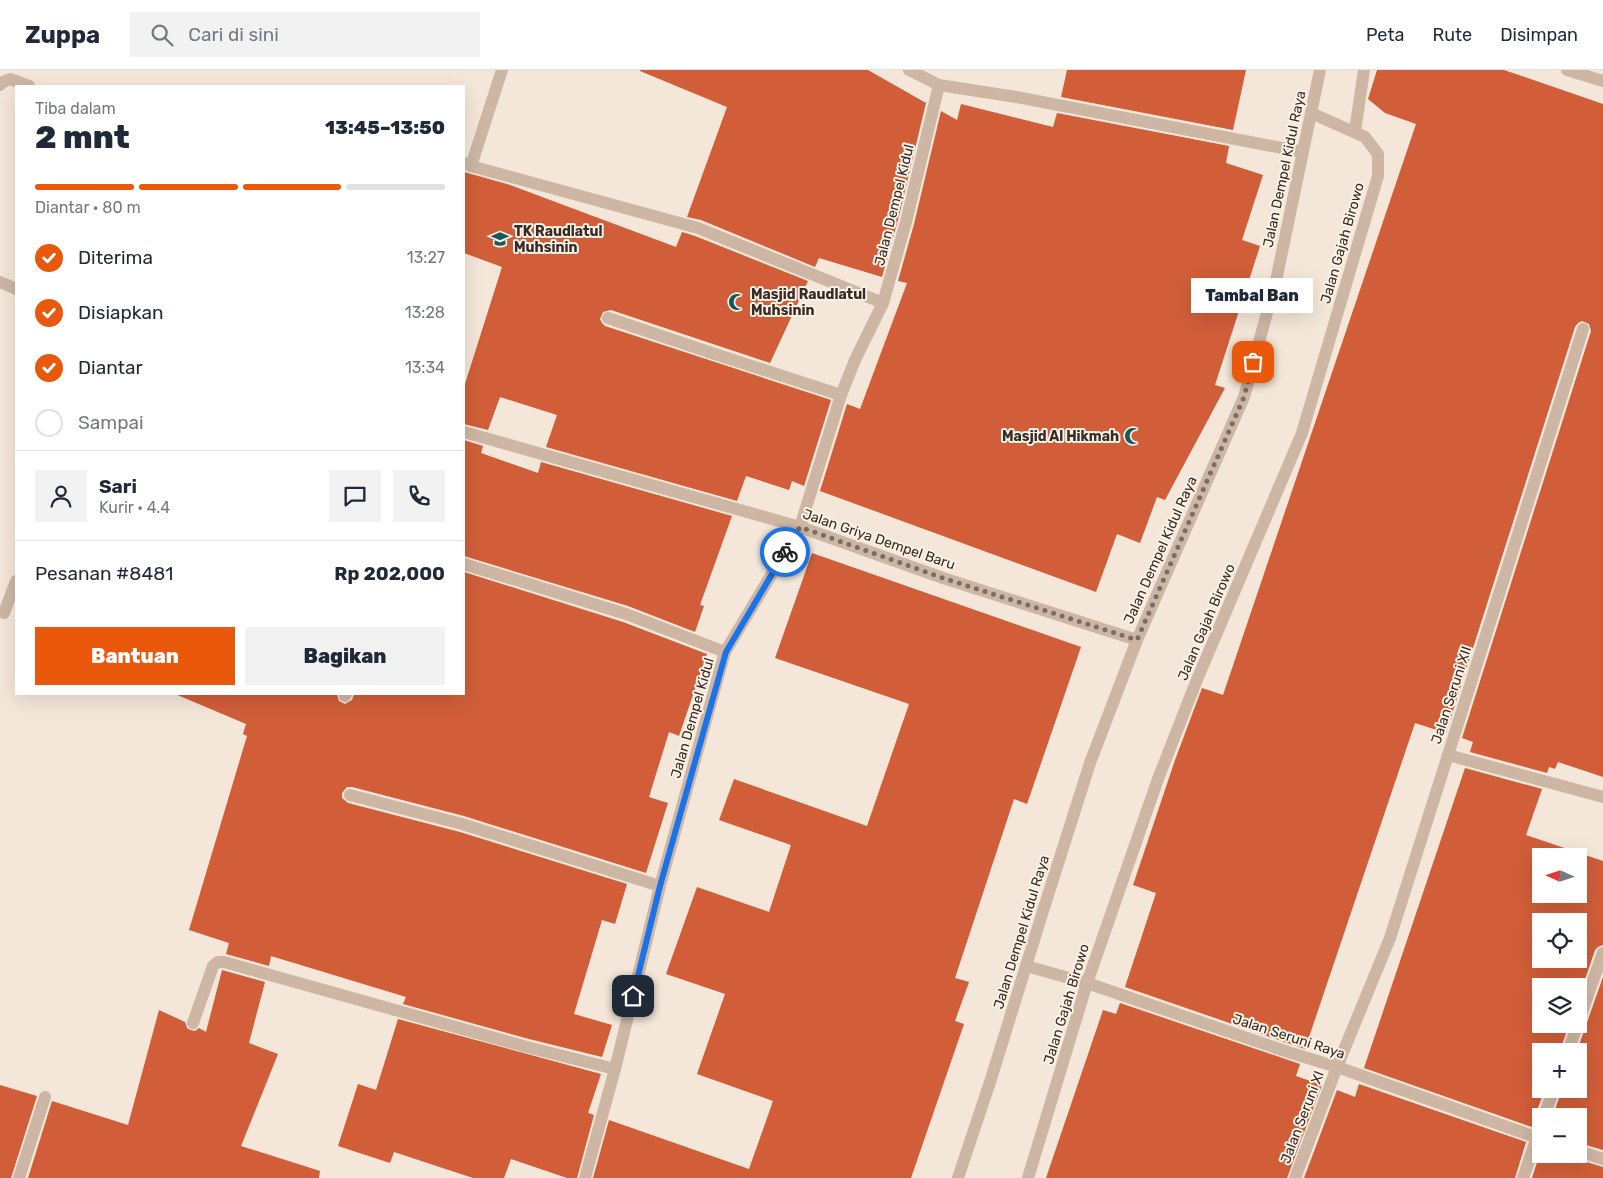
<!DOCTYPE html>
<html lang="id">
<meta charset="utf-8">
<style>
:root{--surface:#fff;--page:#f2f2f3;--text:#1f2937;--muted:#747a83;--line:#e0e1e3;--accent:#ea580c}
body{margin:0;font-family:Rubik,sans-serif;background:var(--page);color:var(--text);height:100vh;display:flex;flex-direction:column;font-size:19px;white-space:nowrap}
*{box-sizing:border-box;margin:0}
p{font-size:16px;color:var(--muted)}
.icon{flex:none;width:28px;height:28px;fill:none;stroke:currentColor;stroke-width:2;stroke-linecap:round;stroke-linejoin:round}
.map{position:relative;flex:1;overflow:hidden}
.panel{position:absolute;left:15px;top:15px;width:450px;height:610px;display:flex;flex-direction:column;background:var(--surface);border-radius:0px;box-shadow:0 5px 20px #0002}
.panel>*{flex:none}
.needle{width:32px;rotate:273deg}
.controls{position:absolute;left:1532px;top:778px;display:grid;gap:10px}
.controls a{display:grid;place-items:center;width:55px;height:55px;border-radius:0px;background:var(--surface);box-shadow:0 5px 20px #0002;font-size:25px}
.pin{position:absolute;display:grid;place-items:center;width:42px;height:42px;color:#fff;margin:-21px;border-radius:10px;box-shadow:0 2px 8px #0006}
.courier{position:absolute;display:grid;place-items:center;width:50px;height:50px;margin:-25px;border:4px solid #1a73e8;border-radius:50%;background:#fff;color:#222;box-shadow:0 1px 6px #0007}
.bubble{position:absolute;height:35px;border-radius:0px;background:var(--surface);box-shadow:0 5px 20px #0002;font-size:16px;font-weight:800;line-height:35px;text-align:center}
.overview em{font-style:normal;font-weight:800}
.overview div{display:flex;flex-direction:column-reverse}
.overview{display:flex;align-items:center;justify-content:space-between;height:85px;padding:0 20px}
h1{font-size:32px;font-weight:800;line-height:38px}
.bar{display:grid;grid-template-columns:repeat(4,1fr);gap:8px 5px;align-content:center;height:60px;padding:0 20px}
.bar i{height:6px;border-radius:4px;background:var(--line)}
.bar .on{background:var(--accent)}
.bar p{grid-column:span 4}
.line{display:flex;align-items:center;gap:12px;padding:0 20px;border-top:1px solid var(--line)}
.line div{flex:1}
.round{display:grid;place-items:center;flex:none;width:52px;height:52px;border-radius:0px;background:var(--page)}
ol{padding:0 20px;list-style:none}
li{display:flex;align-items:center;gap:15px;height:55px}
li p{margin-inline-start:auto}
li .icon{padding:5px;border-radius:50%;background:var(--accent);color:#fff;stroke-width:4}
li:last-child{color:var(--muted)}
li i{width:28px;height:28px;border:2px solid var(--line);border-radius:50%}
.action{display:flex;gap:10px;margin-top:auto;padding:10px 20px}
.action a{flex:1;height:58px;border-radius:0px;background:var(--accent);color:#fff;font-size:20px;font-weight:800;line-height:58px;text-align:center}
.action a+a{background:var(--page);color:var(--text)}
header{display:flex;align-items:center;gap:30px;box-sizing:border-box;height:70px;padding:0 25px;background:var(--surface);border-bottom:1px solid var(--line)}
header strong{font-size:24px}
nav{display:flex;gap:28px;margin-inline-start:auto;font-size:18px}
.search{width:350px;height:45px;background:var(--page);display:flex;align-items:center;gap:12px;box-sizing:border-box;padding:0 18px;border-radius:0px;color:var(--muted);font-size:19px}
.map>svg:first-child{display:block}
</style>
<header>
<strong>Zuppa</strong>
<div class="search"><svg class="icon" aria-label="search" viewBox="0 0 24 24"><circle cx="10" cy="10" r="6"/><path d="M15 15l6 6"/></svg>Cari di sini</div>
<nav><a>Peta</a><a>Rute</a><a>Disimpan</a></nav>
</header>
<div class="map">
<svg width="1603" height="1108" viewBox="0 0 1603 1108">
<rect width="100%" height="100%" fill="#f4e7d9"/>
<g fill="#d15e39" fill-rule="evenodd">
<path d="M 640,0 L 868,0 L 926,33 L 898,150 L 882,207 L 819,188 L 815,197 L 701,150 L 687,147 L 727,37 L 640,1 Z"/>
<path d="M 1067,0 L 1246,0 L 1233,60 L 1061,27 Z"/>
<path d="M 1377,0 L 1504,0 L 1603,34 L 1603,707 L 1558,692 L 1555,699 L 1549,697 L 1547,703 L 1470,682 L 1473,672 L 1462,668 L 1591,261 L 1589,254 L 1582,251 L 1578,253 L 1575,257 L 1446,663 L 1415,653 L 1305,979 L 1125,917 L 1156,823 L 1133,815 L 1175,690 L 1202,618 L 1223,625 L 1416,54 L 1385,43 L 1368,29 Z"/>
<path d="M 961,34 L 1053,57 L 1057,43 L 1229,76 L 1226,93 L 1263,105 L 1242,170 L 1260,176 L 1215,315 L 1225,318 L 1165,430 L 1157,427 L 1140,473 L 1117,464 L 1096,522 L 820,421 L 847,334 L 860,339 L 907,213 L 898,211 L 914,154 L 941,41 L 957,50 Z"/>
<path d="M 464,102 L 507,114 L 676,177 L 682,162 L 695,166 L 808,211 L 770,293 L 611,240 L 603,242 L 600,249 L 602,253 L 605,256 L 831,330 L 804,416 L 792,411 L 789,420 L 746,406 L 737,431 L 546,377 L 557,345 L 500,327 L 488,360 L 464,354 L 464,317 L 502,197 L 464,183 Z"/>
<path d="M 464,370 L 483,376 L 481,383 L 538,403 L 541,392 L 732,446 L 700,535 L 704,536 L 695,562 L 628,536 L 464,486 Z"/>
<path d="M 812,483 L 1081,577 L 1027,734 L 1014,729 L 955,908 L 969,912 L 955,951 L 964,954 L 911,1108 L 593,1108 L 609,1050 L 749,1099 L 773,1031 L 697,1004 L 725,924 L 666,904 L 697,817 L 769,842 L 791,775 L 719,750 L 734,709 L 867,756 L 909,634 L 775,588 Z"/>
<path d="M 464,502 L 623,552 L 707,584 L 679,666 L 669,662 L 649,727 L 668,733 L 646,803 L 464,746 L 352,717 L 347,717 L 342,723 L 342,728 L 348,733 L 460,762 L 627,814 L 615,854 L 602,850 L 574,944 L 612,955 L 602,987 L 529,969 L 403,934 L 406,927 L 271,886 L 269,896 L 226,884 L 229,873 L 189,860 L 247,666 L 243,664 L 246,654 L 175,624 L 337,624 L 339,631 L 345,634 L 352,630 L 354,624 L 464,624 Z"/>
<path d="M 1465,698 L 1542,719 L 1526,765 L 1603,791 L 1603,875 L 1598,877 L 1595,880 L 1579,927 L 1579,916 L 1541,916 L 1541,954 L 1569,954 L 1560,981 L 1541,981 L 1541,1019 L 1545,1019 L 1536,1043 L 1536,1048 L 1532,1057 L 1364,998 ZM 1541,786 L 1579,786 L 1579,824 L 1541,824 ZM 1541,851 L 1579,851 L 1579,889 L 1541,889 Z"/>
<path d="M 222,900 L 265,912 L 249,973 L 278,984 L 241,1076 L 320,1101 L 319,1108 L 28,1108 L 52,1031 L 128,1055 L 159,940 L 185,952 L 187,958 L 190,960 L 195,961 L 199,958 L 206,962 Z"/>
<path d="M 1603,907 L 1603,1080 L 1579,1073 L 1579,1046 L 1553,1046 L 1562,1019 L 1579,1019 L 1579,981 L 1577,981 Z"/>
<path d="M 1120,933 L 1300,994 L 1296,1006 L 1322,1015 L 1287,1108 L 1046,1108 L 1103,940 L 1116,944 Z"/>
<path d="M 398,949 L 601,1004 L 588,1043 L 594,1045 L 577,1108 L 567,1108 L 511,1089 L 504,1108 L 473,1108 L 394,1082 L 390,1093 L 338,1076 L 358,1014 L 376,1020 Z"/>
<path d="M 1359,1014 L 1526,1072 L 1515,1108 L 1304,1108 L 1337,1020 L 1355,1027 Z"/>
<path d="M 0,1015 L 37,1026 L 11,1108 L 0,1108 Z"/>
<path d="M 1541,1080 L 1541,1084 L 1572,1084 L 1576,1089 L 1603,1097 L 1603,1108 L 1532,1108 Z"/>
</g>
<g fill="none" stroke-linecap="round" stroke-linejoin="round">
<g stroke="#cdb6a4" stroke-width="12">
<path d="M 909,0 L 939,15 L 1016,27 L 1303,82"/>
<path d="M 1567,0 L 1603,11"/>
<path d="M 0,15 L 3,12 L 10,9 L 29,16"/>
<path d="M 1355,61 L 1364,0"/>
<path d="M 464,93 L 471,96 L 698,158 L 883,233"/>
<path d="M 471,96 L 502,0"/>
<path d="M 0,212 L 16,219"/>
<path d="M 608,248 L 715,284 L 841,325"/>
<path d="M 464,362 L 800,457 L 943,508 L 1137,570"/>
<path d="M 464,494 L 626,544 L 725,582"/>
<path d="M 4,543 L 16,511"/>
<path d="M 345,626 L 346,624"/>
<path d="M 1448,685 L 1603,727"/>
<path d="M 350,725 L 462,754 L 660,816"/>
<path d="M 1026,896 L 1087,913 L 1288,982 L 1337,997 L 1541,1069"/>
<path d="M 1579,950 L 1603,883"/>
<path d="M 193,953 L 213,896 L 218,892 L 224,892 L 527,977 L 615,999"/>
<path d="M 1568,981 L 1578,954"/>
<path d="M 1544,1046 L 1554,1019"/>
<path d="M 1579,1081 L 1603,1089"/>
<path d="M 19,1108 L 45,1027"/>
<path d="M 585,1108 L 615,999 L 660,816 L 725,582 L 800,457 L 841,325 L 855,290 L 883,233 L 906,152 L 939,15"/>
<path d="M 958,1108 L 991,1009 L 1043,841 L 1090,693 L 1137,570 L 1244,327 L 1277,206 L 1320,0"/>
<path d="M 1028,1108 L 1087,913 L 1158,709 L 1196,612 L 1302,363 L 1378,106 L 1378,84 L 1365,67 L 1311,43"/>
<path d="M 1295,1108 L 1337,997 L 1390,868 L 1583,259"/>
<path d="M 1523,1108 L 1541,1055"/>
</g>
</g>
<g fill="none" stroke-linecap="round" stroke-linejoin="round">
<path stroke="#796d65" stroke-width="5" stroke-dasharray="0 9" d="M 785,482 L 800,457 L 943,508 L 1137,570 L 1244,327 L 1253,292"/>
<path stroke="#1a73e8" stroke-width="6" d="M 633,926 L 660,816 L 726,582 L 785,482"/>
</g>
<defs>
<g id="school-bare" transform="scale(1.35)"><path d="M0-5L7-2L0 1L-7-2ZM-4 1L0 2.5L4 1V4Q0 6-4 4Z" fill="#18585d" stroke="#fbf1e5" stroke-width="2.5" paint-order="stroke"/></g>
<g id="mosque-bare" transform="scale(1.35)"><path d="M3.5-4.9A6 6 0 1 0 3.5 4.9A5 5 0 1 1 3.5-4.9Z" fill="#18585d" stroke="#fbf1e5" stroke-width="2.5" paint-order="stroke"/></g>
</defs>
<g fill-rule="evenodd">
<use href="#school-bare" x="500" y="169"/>
<use href="#mosque-bare" x="737" y="232"/>
<use href="#mosque-bare" x="1133" y="366"/>
</g>
<g text-anchor="middle" stroke-width="4" stroke-linejoin="round" paint-order="stroke">
<g font-size="14" fill="#372b26" stroke="#fbf1e5">
<text transform="translate(1284 99) rotate(-78)" y="5">Jalan Dempel Kidul Raya</text>
<text transform="translate(894 135) rotate(-76)" y="5">Jalan Dempel Kidul</text>
<text transform="translate(1342 173) rotate(-74)" y="5">Jalan Gajah Birowo</text>
<text transform="translate(879 469) rotate(19)" y="5">Jalan Griya Dempel Baru</text>
<text transform="translate(1160 480) rotate(-66)" y="5">Jalan Dempel Kidul Raya</text>
<text transform="translate(1206 552) rotate(-67)" y="5">Jalan Gajah Birowo</text>
<text transform="translate(1451 625) rotate(-72)" y="5">Jalan Seruni XII</text>
<text transform="translate(692 648) rotate(-74)" y="5">Jalan Dempel Kidul</text>
<text transform="translate(1021 862) rotate(-73)" y="5">Jalan Dempel Kidul Raya</text>
<text transform="translate(1066 934) rotate(-73)" y="5">Jalan Gajah Birowo</text>
<text transform="translate(1289 966) rotate(18)" y="5">Jalan Seruni Raya</text>
<text transform="translate(1302 1047) rotate(-69)" y="5">Jalan Seruni XI</text>
</g>
<g font-size="14" font-weight="bold" fill="#372b26" stroke="#fbf1e5" text-anchor="start">
<text x="514" y="166">TK Raudlatul<tspan x="514" dy="16">Muhsinin</tspan></text>
<text x="751" y="229">Masjid Raudlatul<tspan x="751" dy="16">Muhsinin</tspan></text>
<text x="1119" y="371" text-anchor="end">Masjid Al Hikmah</text>
</g>
</g>
</svg>
<div class="controls">
<a><svg class="needle" viewBox="-14 -14 28 28"><path d="M0-13l5 13h-10z" fill="#e53935"/><path d="M0 13l5-13h-10z" fill="#747a83"/></svg></a>
<a><svg class="icon" aria-label="locate" viewBox="0 0 24 24"><circle cx="12" cy="12" r="6"/><path d="M12 2v4M12 18v4M2 12h4M18 12h4"/></svg></a>
<a><svg class="icon" aria-label="layers" viewBox="0 0 24 24"><path d="M12 4l9 5-9 5-9-5zM3 14l9 5 9-5"/></svg></a>
<a>+</a>
<a>−</a>
</div>
<div class="pin" style="left:1253px;top:292px;background:#ea580c"><svg class="icon" aria-label="bag" viewBox="0 0 24 24"><path d="M5 8h14l-1 12H6zM9 8a3 3 0 0 1 6 0"/></svg></div>
<div class="pin" style="left:633px;top:926px;background:#1f2937"><svg class="icon" aria-label="home" viewBox="0 0 24 24"><path d="M3 11l9-7 9 7M6 9v11h12V9"/></svg></div>
<div class="courier" style="left:785px;top:482px"><svg class="icon" aria-label="bike" viewBox="0 0 24 24"><circle cx="6" cy="16" r="4"/><circle cx="18" cy="16" r="4"/><path d="M6 16l4-8h5l3 8M10 8l3 8H6M13 5h3"/></svg></div>
<div class="bubble" style="left:1191px;top:208px;width:122px">Tambal Ban</div>
<section class="panel">
<div class="overview"><div><h1>2 mnt</h1><p>Tiba dalam</p></div><em>13:45–13:50</em></div>
<div class="bar"><i class="on"></i><i class="on"></i><i class="on"></i><i></i><p>Diantar · 80 m</p></div>
<ol>
<li><svg class="icon" aria-label="check" viewBox="0 0 24 24"><path d="M5 12l5 5 9-10"/></svg>Diterima<p>13:27</p></li>
<li><svg class="icon" aria-label="check" viewBox="0 0 24 24"><path d="M5 12l5 5 9-10"/></svg>Disiapkan<p>13:28</p></li>
<li><svg class="icon" aria-label="check" viewBox="0 0 24 24"><path d="M5 12l5 5 9-10"/></svg>Diantar<p>13:34</p></li>
<li><i></i>Sampai</li>
</ol>
<div class="line" style="height:90px"><a class="round"><svg class="icon" aria-label="person" viewBox="0 0 24 24"><circle cx="12" cy="8" r="4"/><path d="M4 21q1-7 8-7t8 7"/></svg></a><div><b>Sari</b><p>Kurir · 4.4</p></div><a class="round"><svg class="icon" aria-label="chat" viewBox="0 0 24 24"><path d="M4 5h16v11H9l-5 4z"/></svg></a><a class="round"><svg class="icon" aria-label="phone" viewBox="0 0 24 24"><path d="M5 4h4l2 5-3 2q2 4 5 5l2-3 5 2v4C11 20 4 13 5 4z"/></svg></a></div>
<div class="line" style="height:65px"><div>Pesanan #8481</div><b>Rp 202,000</b></div>
<div class="action"><a>Bantuan</a><a>Bagikan</a></div>
</section>
</div>
